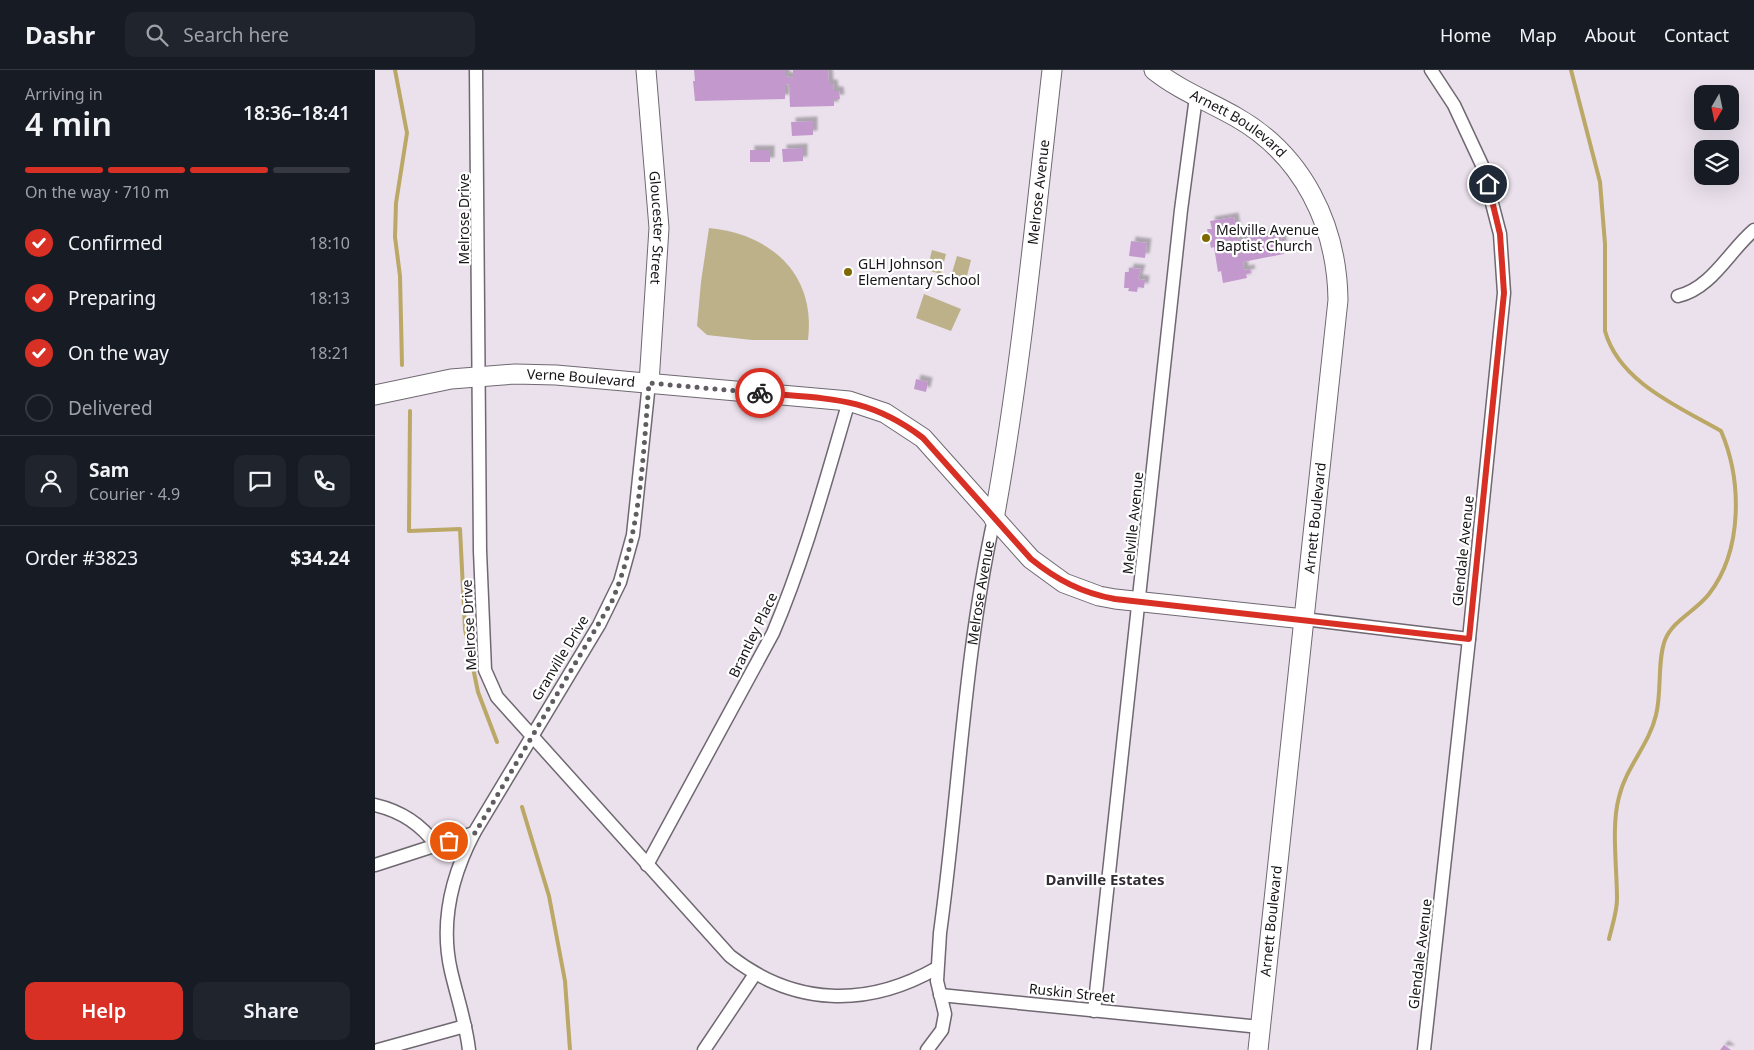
<!DOCTYPE html>
<meta charset="utf-8">
<style>
:root{--surface:#171b24;--page:#20242c;--text:#f1f3f6;--muted:#9ea1a6;--line:#363941;--accent:#d93025}
body{margin:0;font-family:"Noto Sans",sans-serif;background:var(--page);color:var(--text);height:100vh;display:flex;flex-direction:column;font-size:19px;white-space:nowrap}
*{box-sizing:border-box;margin:0}
p{font-size:16px;color:var(--muted)}
.icon{flex:none;width:28px;height:28px;fill:none;stroke:currentColor;stroke-width:2;stroke-linecap:round;stroke-linejoin:round}
.map{position:relative;flex:1;overflow:hidden}
.drawer{display:flex;flex-direction:column;background:var(--surface);width:375px}
.drawer>*{flex:none}
.needle{width:32px;rotate:189deg}
.tools{position:absolute;left:1319px;top:15px;display:grid;gap:10px}
.tools a{display:grid;place-items:center;width:45px;height:45px;border-radius:10px;background:var(--surface);box-shadow:0 5px 20px #0002;font-size:25px}
.pin{position:absolute;display:grid;place-items:center;width:42px;height:42px;color:#fff;margin:-21px;border:2px solid #fff;border-radius:50%;box-shadow:0 1px 5px #0007}
.courier{position:absolute;display:grid;place-items:center;width:50px;height:50px;margin:-25px;border:4px solid #d93025;border-radius:50%;background:#fff;color:#222;box-shadow:0 1px 6px #0007}
.head em{font-style:normal;font-weight:600}
.head div{display:flex;flex-direction:column-reverse}
.head{display:flex;align-items:center;justify-content:space-between;height:85px;padding:0 25px}
h1{font-size:32px;font-weight:600;line-height:38px}
.bar{display:grid;grid-template-columns:repeat(4,1fr);gap:8px 5px;align-content:center;height:60px;padding:0 25px}
.bar i{height:6px;border-radius:4px;background:var(--line)}
.bar .current{background:var(--accent)}
.bar p{grid-column:span 4}
.line{display:flex;align-items:center;gap:12px;padding:0 25px;border-top:1px solid var(--line)}
.line div{flex:1}
.round{display:grid;place-items:center;flex:none;width:52px;height:52px;border-radius:10px;background:var(--page)}
ol{padding:0 25px;list-style:none}
li{display:flex;align-items:center;gap:15px;height:55px}
li p{margin-inline-start:auto}
li .icon{padding:5px;border-radius:50%;background:var(--accent);color:#fff;stroke-width:4}
li:last-child{color:var(--muted)}
li i{width:28px;height:28px;border:2px solid var(--line);border-radius:50%}
.primary-button{display:flex;gap:10px;margin-top:auto;padding:10px 25px}
.primary-button a{flex:1;height:58px;border-radius:10px;background:var(--accent);color:#fff;font-size:20px;font-weight:600;line-height:58px;text-align:center}
.primary-button a+a{background:var(--page);color:var(--text)}
header{display:flex;align-items:center;gap:30px;box-sizing:border-box;height:70px;padding:0 25px;background:var(--surface);border-bottom:1px solid var(--line)}
header strong{font-size:24px}
nav{display:flex;gap:28px;margin-inline-start:auto;font-size:18px}
.search{width:350px;height:45px;background:var(--page);display:flex;align-items:center;gap:12px;box-sizing:border-box;padding:0 18px;border-radius:10px;color:var(--muted);font-size:19px}
main{display:flex;flex:1;min-height:0}
.map>svg:first-child{display:block}
</style>
<header>
<strong>Dashr</strong>
<div class="search"><svg class="icon" aria-label="search" viewBox="0 0 24 24"><circle cx="10" cy="10" r="6"/><path d="M15 15l6 6"/></svg>Search here</div>
<nav><a>Home</a><a>Map</a><a>About</a><a>Contact</a></nav>
</header>
<main>
<section class="drawer">
<div class="head"><div><h1>4 min</h1><p>Arriving in</p></div><em>18:36–18:41</em></div>
<div class="bar"><i class="current"></i><i class="current"></i><i class="current"></i><i></i><p>On the way · 710 m</p></div>
<ol>
<li><svg class="icon" aria-label="check" viewBox="0 0 24 24"><path d="M5 12l5 5 9-10"/></svg>Confirmed<p>18:10</p></li>
<li><svg class="icon" aria-label="check" viewBox="0 0 24 24"><path d="M5 12l5 5 9-10"/></svg>Preparing<p>18:13</p></li>
<li><svg class="icon" aria-label="check" viewBox="0 0 24 24"><path d="M5 12l5 5 9-10"/></svg>On the way<p>18:21</p></li>
<li><i></i>Delivered</li>
</ol>
<div class="line" style="height:90px"><a class="round"><svg class="icon" aria-label="person" viewBox="0 0 24 24"><circle cx="12" cy="8" r="4"/><path d="M4 21q1-7 8-7t8 7"/></svg></a><div><b>Sam</b><p>Courier · 4.9</p></div><a class="round"><svg class="icon" aria-label="chat" viewBox="0 0 24 24"><path d="M4 5h16v11H9l-5 4z"/></svg></a><a class="round"><svg class="icon" aria-label="phone" viewBox="0 0 24 24"><path d="M5 4h4l2 5-3 2q2 4 5 5l2-3 5 2v4C11 20 4 13 5 4z"/></svg></a></div>
<div class="line" style="height:65px"><div>Order #3823</div><b>$34.24</b></div>
<div class="primary-button"><a>Help</a><a>Share</a></div>
</section>
<div class="map">
<svg width="1379" height="980" viewBox="0 0 1379 980">
<defs>
<filter id="shadow"><feDropShadow dx="4.5" dy="-4.5" stdDeviation="1" flood-color="#0004"/></filter>
</defs>
<rect width="100%" height="100%" fill="#eae1ec"/>
<g fill="#bdb18a">
<path d="M 334,158 C 396,164 441,204 433,270 L 377,270 L 332,265 L 322,256 L 326,212 Z"/>
<path d="M 557,180 L 571,184 L 566,204 L 552,200 Z"/>
<path d="M 582,186 L 596,190 L 591,210 L 576,206 Z"/>
<path d="M 549,224 L 586,239 L 576,261 L 541,248 Z"/>
</g>
<g fill="none" stroke-linecap="round" stroke-linejoin="round">
<g stroke="#bba766" stroke-width="4">
<path d="M 20,0 L 32,63 L 21,133 L 20,167 L 25,206 L 27,295"/>
<path d="M 1196,0 L 1225,112 L 1230,174 L 1230,261 C 1244,312 1304,337 1346,361 C 1367,410 1368,480 1334,524 C 1321,541 1298,550 1290,570 C 1282,591 1287,622 1281,645 C 1274,675 1251,697 1244,727 C 1236,756 1242,797 1242,829 C 1242,842 1237,856 1234,869"/>
<path d="M 35,341 L 34,461 L 85,459 L 90,559 L 103,622 L 122,672"/>
<path d="M 147,737 L 174,826 L 190,911 L 195,980"/>
</g>
</g>
<g fill="#c399cd" filter="url(#shadow)">
<path d="M 319,0 L 410,0 L 410,6 L 418,8 L 418,0 L 453,0 L 454,14 L 458,14 L 459,21 L 464,21 L 465,29 L 459,29 L 459,36 L 415,37 L 414,14 L 410,15 L 410,29 L 320,31 L 318,11 L 320,11 Z"/>
<path d="M 438,51 L 438,65 L 417,66 L 416,52 Z"/>
<path d="M 428,78 L 428,91 L 408,92 L 407,79 Z"/>
<rect x="375" y="80" width="20" height="12"/>
<path d="M 859,147 L 863,170 L 905,162 L 909,184 L 868,192 L 869,200 L 875,199 L 876,203 L 871,204 L 872,208 L 848,213 L 846,201 L 843,202 L 839,177 L 836,178 L 832,159 L 837,159 L 835,151 Z"/>
<path d="M 756,171 L 772,173 L 770,188 L 754,186 Z"/>
<path d="M 754,198 L 766,199 L 763,209 L 770,210 L 769,218 L 763,217 L 762,222 L 753,221 L 754,218 L 749,218 L 750,202 L 754,202 Z"/>
<path d="M 541,309 L 553,312 L 551,322 L 539,319 Z"/>
<path d="M 1349,975 L 1356,980 L 1345,980 Z"/>
</g>
<g fill="none" stroke-linecap="round" stroke-linejoin="round">
<g stroke="#6f6871" stroke-width="15">
<g id="street">
<path d="M 101,0 L 105,481 L 110,600 L 122,627 L 355,886 C 419,936 492,938 562,898"/>
<path d="M 1303,226 C 1337,218 1354,181 1379,160"/>
<path d="M 929,549 L 1094,569"/>
<path d="M 0,735 C 26,741 46,754 61,775"/>
<path d="M 0,795 L 99,763 L 224,555 L 245,512 L 258,465 L 274,313"/>
<path d="M 272,795 L 398,563 C 430,488 451,409 474,331"/>
<path d="M 565,925 L 885,957"/>
<path d="M 719,941 L 806,140 L 821,27"/>
<path d="M 3,980 L 90,956"/>
<path d="M 94,980 C 91,953 82,927 76,901 C 65,853 77,805 99,763"/>
<path d="M 329,980 L 380,904"/>
<path id="s1" d="M 552,980 L 567,960 L 570,944 L 562,911 L 565,863 C 584,725 589,585 619,449"/>
<path d="M 1049,980 L 1094,569 L 1129,223 L 1125,164 L 1107,95 L 1079,35 L 1056,0"/>
</g>
</g>
<g stroke="#6f6871" stroke-width="21">
<g id="secondary">
<path id="s2" d="M 271,0 L 284,158 L 274,313"/>
<path id="s3" d="M 779,0 C 804,20 833,31 861,47 C 928,85 962,155 963,230 L 883,980"/>
<path id="s4" d="M 0,325 L 76,309 L 140,304 L 181,305 L 474,331 L 510,343 L 548,368 L 656,489 L 689,513 L 724,526 L 740,529 L 929,549"/>
<path id="s5" d="M 619,449 C 646,301 660,150 677,0"/>
</g>
</g>
<use href="#street" stroke="#fff" stroke-width="12"/>
<use href="#secondary" stroke="#fff" stroke-width="19"/>
</g>
<g fill="none" stroke-linecap="round" stroke-linejoin="round">
<path stroke="#615c62" stroke-width="5" stroke-dasharray="0 9" d="M 74,771 L 100,763 L 237,531 C 266,463 268,386 274,313 L 385,323"/>
<path stroke="#d93025" stroke-width="6" d="M 385,323 C 452,329 493,326 548,368 L 656,489 C 682,510 707,523 740,529 L 1094,569 L 1129,223 L 1125,164 L 1113,114"/>
</g>
<g fill="#806800" stroke="#fff" stroke-width="2">
<circle cx="831" cy="168" r="5"/>
<circle cx="473" cy="202" r="5"/>
</g>
<g text-anchor="middle" stroke-width="4.5" stroke-linejoin="round" paint-order="stroke">
<g font-size="14" fill="#171418" stroke="#fff">
<text dy="5" stroke="none"><textPath href="#s3" startOffset="100">Arnett Boulevard</textPath></text>
<text dy="5" stroke="none"><textPath href="#s5" startOffset="330">Melrose Avenue</textPath></text>
<text transform="translate(89 149) rotate(-90)" y="5">Melrose Drive</text>
<text dy="5" stroke="none"><textPath href="#s2" startOffset="158">Gloucester Street</textPath></text>
<text dy="5" stroke="none"><textPath href="#s4" startOffset="208">Verne Boulevard</textPath></text>
<text transform="translate(940 448) rotate(-84)" y="5">Arnett Boulevard</text>
<text transform="translate(758 453) rotate(-84)" y="5">Melville Avenue</text>
<text transform="translate(1088 481) rotate(-84)" y="5">Glendale Avenue</text>
<text dy="5" stroke="none"><textPath href="#s1" startOffset="466">Melrose Avenue</textPath></text>
<text transform="translate(94 555) rotate(-93)" y="5">Melrose Drive</text>
<text transform="translate(378 565) rotate(-64)" y="5">Brantley Place</text>
<text transform="translate(185 588) rotate(-59)" y="5">Granville Drive</text>
<text transform="translate(896 851) rotate(-84)" y="5">Arnett Boulevard</text>
<text transform="translate(1045 884) rotate(-83)" y="5">Glendale Avenue</text>
<text transform="translate(697 923) rotate(6)" y="5">Ruskin Street</text>
</g>
<g font-size="14" fill="#171418" stroke="#fff" text-anchor="start">
<text x="841" y="165">Melville Avenue<tspan x="841" dy="16">Baptist Church</tspan></text>
<text x="483" y="199">GLH Johnson<tspan x="483" dy="16">Elementary School</tspan></text>
</g>
<g font-size="15" font-weight="bold" fill="#322c34" stroke="#fff">
<text x="730" y="815">Danville Estates</text>
</g>
</g>
</svg>
<div class="tools">
<a><svg class="needle" viewBox="-14 -14 28 28"><path d="M0-13l5 13h-10z" fill="#e53935"/><path d="M0 13l5-13h-10z" fill="#9ea1a6"/></svg></a>
<a><svg class="icon" aria-label="layers" viewBox="0 0 24 24"><path d="M12 4l9 5-9 5-9-5zM3 14l9 5 9-5"/></svg></a>
</div>
<div class="pin" style="left:74px;top:771px;background:#ea580c"><svg class="icon" aria-label="bag" viewBox="0 0 24 24"><path d="M5 8h14l-1 12H6zM9 8a3 3 0 0 1 6 0"/></svg></div>
<div class="pin" style="left:1113px;top:114px;background:#1f2937"><svg class="icon" aria-label="home" viewBox="0 0 24 24"><path d="M3 11l9-7 9 7M6 9v11h12V9"/></svg></div>
<div class="courier" style="left:385px;top:323px"><svg class="icon" aria-label="bike" viewBox="0 0 24 24"><circle cx="6" cy="16" r="4"/><circle cx="18" cy="16" r="4"/><path d="M6 16l4-8h5l3 8M10 8l3 8H6M13 5h3"/></svg></div>
</div>
</main>
